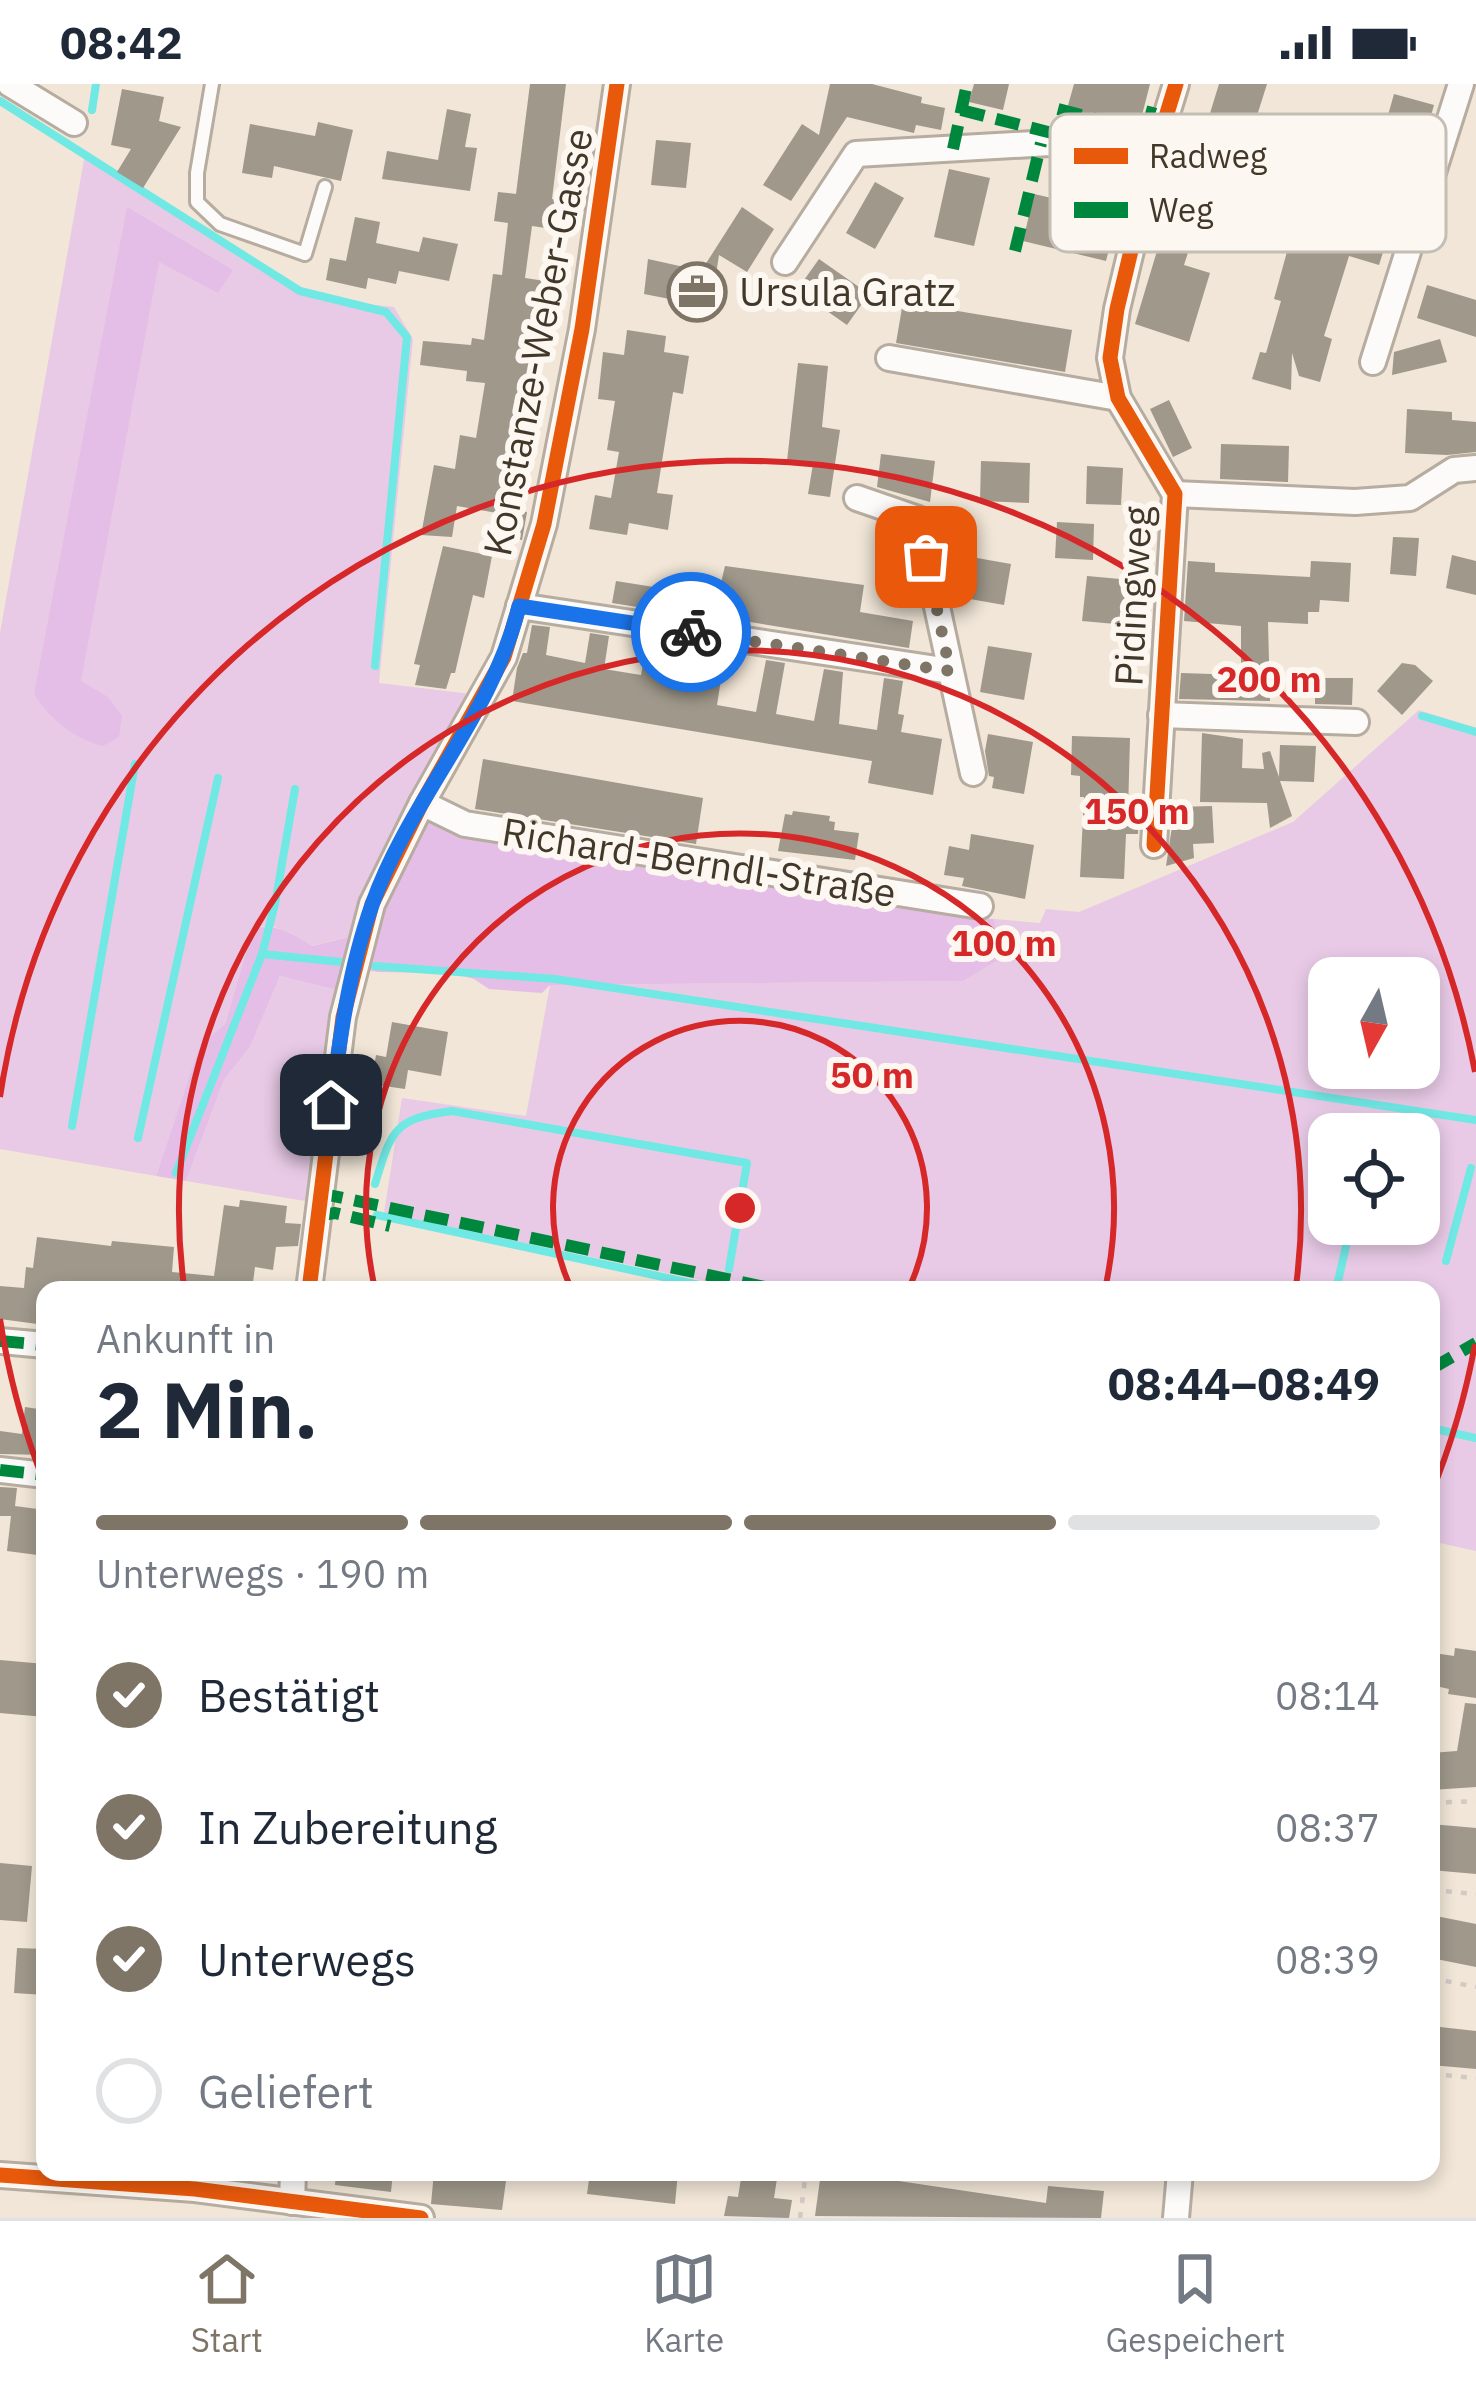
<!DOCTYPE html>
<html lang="de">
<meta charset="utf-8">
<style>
:root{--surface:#fff;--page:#f6f6f7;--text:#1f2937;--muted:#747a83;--line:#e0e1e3;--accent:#7f7567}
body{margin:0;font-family:"IBM Plex Sans",sans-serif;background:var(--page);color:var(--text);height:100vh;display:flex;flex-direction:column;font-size:45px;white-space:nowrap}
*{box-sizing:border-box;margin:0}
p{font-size:39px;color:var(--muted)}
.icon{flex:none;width:66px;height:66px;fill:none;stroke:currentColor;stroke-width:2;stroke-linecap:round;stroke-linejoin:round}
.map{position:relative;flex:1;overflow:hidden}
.sheet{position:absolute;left:36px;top:1197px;width:1404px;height:900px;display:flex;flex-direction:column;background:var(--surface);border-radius:24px;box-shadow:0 6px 18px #0003}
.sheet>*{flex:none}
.needle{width:78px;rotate:188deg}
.fabs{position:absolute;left:1308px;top:873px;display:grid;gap:24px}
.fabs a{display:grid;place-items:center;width:132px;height:132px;border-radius:24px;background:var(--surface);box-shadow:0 6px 18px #0003;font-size:60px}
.pin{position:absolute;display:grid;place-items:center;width:102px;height:102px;color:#fff;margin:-51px;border-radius:24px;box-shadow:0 6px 18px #0006}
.courier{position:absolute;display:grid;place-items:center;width:120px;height:120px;margin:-60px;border:9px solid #1a73e8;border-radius:50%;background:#fff;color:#222;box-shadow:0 3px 15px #0007}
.summary em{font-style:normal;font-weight:700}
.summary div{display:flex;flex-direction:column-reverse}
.summary{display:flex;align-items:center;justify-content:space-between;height:204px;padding:0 60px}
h1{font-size:78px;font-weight:700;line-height:90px}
.bar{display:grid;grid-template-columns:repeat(4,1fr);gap:18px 12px;align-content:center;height:144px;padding:0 60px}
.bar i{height:15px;border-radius:9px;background:var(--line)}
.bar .selected{background:var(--accent)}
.bar p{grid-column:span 4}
ol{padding:0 60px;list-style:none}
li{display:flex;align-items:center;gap:36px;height:132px}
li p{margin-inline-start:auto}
li .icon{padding:12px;border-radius:50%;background:var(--accent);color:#fff;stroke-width:4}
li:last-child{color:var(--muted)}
li i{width:66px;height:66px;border:6px solid var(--line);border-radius:50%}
.status{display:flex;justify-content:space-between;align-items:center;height:84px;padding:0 60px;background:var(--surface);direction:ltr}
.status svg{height:33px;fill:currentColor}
.tabs{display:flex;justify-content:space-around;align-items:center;height:168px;border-top:3px solid var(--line);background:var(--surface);font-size:33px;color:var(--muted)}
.tabs a{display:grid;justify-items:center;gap:6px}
.tabs .selected{color:var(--accent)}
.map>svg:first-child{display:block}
</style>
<div class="status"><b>08:42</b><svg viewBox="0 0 49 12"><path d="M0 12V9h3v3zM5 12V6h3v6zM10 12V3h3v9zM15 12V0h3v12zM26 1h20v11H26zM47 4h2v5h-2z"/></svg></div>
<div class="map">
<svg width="1476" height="2134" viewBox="0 0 1476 2134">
<rect width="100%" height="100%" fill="#f1e6d7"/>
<g fill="#e8cae6" fill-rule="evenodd">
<path d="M 85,70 L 316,215 L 394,223 L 413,255 L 379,599 L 471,610 L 402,732 L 357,851 L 311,862 C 290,848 278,839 253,844 L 225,940 L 200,962 L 156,1092 L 0,1065 L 0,549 Z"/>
<path d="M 1419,626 L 1476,644 L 1476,1467 L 1431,1457 L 1431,1206 L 748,1206 L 384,1129 L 402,1014 L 526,1032 L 550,901 L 963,897 L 1002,874 L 994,835 L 1040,839 L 1046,825 L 1079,828 L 1293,738 ZM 1329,894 L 1419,894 L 1419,984 L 1329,984 ZM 1329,1050 L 1419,1050 L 1419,1140 L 1329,1140 Z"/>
<path d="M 280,892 L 341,907 L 311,1118 L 186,1097 L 224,996 L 250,963 Z"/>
</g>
<g fill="#e4bee6">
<path d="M 127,123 L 233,186 L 218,209 L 159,178 L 81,597 L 108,613 L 122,632 L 119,653 L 103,662 C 73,654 51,636 34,610 Z"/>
<path d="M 402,732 L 449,738 L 491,757 L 931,825 L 967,834 L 994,835 L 1002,874 L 963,897 L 550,901 L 542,909 L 489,905 L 474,895 L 451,889 L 378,888 L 350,883 L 341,907 L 280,892 L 250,963 L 224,996 L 186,1097 L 156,1092 L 200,961 L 225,940 L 253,844 C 278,840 291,848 312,862 L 357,851 Z"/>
</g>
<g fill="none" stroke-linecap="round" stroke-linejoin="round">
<g stroke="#70e8e4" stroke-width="8">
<path d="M 0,17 L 300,207 L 386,228 L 407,253 L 375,582"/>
<path d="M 92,26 L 96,0"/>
<path d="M 1422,632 L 1476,648"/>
<path d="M 262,870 L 341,878"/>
<path d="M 375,882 L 555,895 L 1476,1036"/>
<path d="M 72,1042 L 135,680"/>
<path d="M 138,1054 L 218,694"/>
<path d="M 176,1089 L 262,870 L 275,820 L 295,705"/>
<path d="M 375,1100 C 391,1047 394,1034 452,1027 L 747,1079 L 729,1185"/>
<path d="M 377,1131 L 723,1206"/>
<path d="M 1446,1177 L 1471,1084"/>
<path d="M 1336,1206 L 1351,1140"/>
<path d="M 1431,1344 L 1476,1354"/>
</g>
</g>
<g fill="#9f988b">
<path d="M 530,0 L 566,0 L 552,115 L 564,117 L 560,146 L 532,142 L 525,194 L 545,197 L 543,213 L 547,213 L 531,306 L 522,305 L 516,343 L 529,345 L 525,371 L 509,369 L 503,405 L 508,406 L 504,424 L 527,428 L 522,456 L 500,452 L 503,430 L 457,422 L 452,453 L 421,451 L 434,381 L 455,385 L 460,351 L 476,354 L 485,299 L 466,297 L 467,287 L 420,281 L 423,257 L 471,261 L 472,254 L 484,256 L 493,190 L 502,191 L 508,139 L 494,137 L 498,108 L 516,110 Z"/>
<path d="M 830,0 L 872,0 L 922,13 L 921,19 L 945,24 L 941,46 L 916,41 L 914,49 L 847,33 L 791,117 L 763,101 L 802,40 L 819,51 Z"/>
<path d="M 974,0 L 1009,0 L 1003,26 L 969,18 Z"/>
<path d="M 1074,0 L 1150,0 L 1139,43 L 1067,25 Z"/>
<path d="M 1219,0 L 1267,0 L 1242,79 L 1307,98 L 1309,90 L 1349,101 L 1341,131 L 1390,146 L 1379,181 L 1349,172 L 1324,252 L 1332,255 L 1320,298 L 1299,292 L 1292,269 L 1291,306 L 1252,295 L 1260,268 L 1266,269 L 1281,217 L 1274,215 L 1296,135 L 1179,100 L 1191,62 L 1199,65 Z"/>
<path d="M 122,5 L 164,13 L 159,37 L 181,43 L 143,104 L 117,88 L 131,65 L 111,61 Z"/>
<path d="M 1394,10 L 1434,21 L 1419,74 L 1379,63 Z"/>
<path d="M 447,25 L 471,30 L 465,63 L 477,64 L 470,107 L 382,95 L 387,67 L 438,76 Z"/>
<path d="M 318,38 L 353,46 L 341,97 L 274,82 L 272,94 L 242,89 L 250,40 L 315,52 Z"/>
<path d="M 656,56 L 691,59 L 686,104 L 651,101 Z"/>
<path d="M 949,85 L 990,94 L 974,162 L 934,153 Z"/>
<path d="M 875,98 L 904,114 L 875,165 L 846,149 Z"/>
<path d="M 1034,110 L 1118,129 L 1106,177 L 1023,157 Z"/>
<path d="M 742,123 L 774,145 L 747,188 L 719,171 L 711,223 L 644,210 L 648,175 L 693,185 L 691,203 Z"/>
<path d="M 355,133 L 380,138 L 376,159 L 419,168 L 423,153 L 458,160 L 449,197 L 399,187 L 396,200 L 368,194 L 366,205 L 326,196 L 330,174 L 346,177 Z"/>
<path d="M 1163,147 L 1192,156 L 1184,181 L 1210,189 L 1189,258 L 1135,240 Z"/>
<path d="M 819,175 L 869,210 L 847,241 L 797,206 Z"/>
<path d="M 1427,201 L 1476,216 L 1476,253 L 1417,234 Z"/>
<path d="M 903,218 L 1072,246 L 1065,288 L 896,259 Z"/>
<path d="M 627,246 L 666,252 L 664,268 L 689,272 L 683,310 L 673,308 L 657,409 L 673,411 L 668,446 L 629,439 L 627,451 L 589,445 L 595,411 L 611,414 L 619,368 L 607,366 L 615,317 L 598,315 L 603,268 L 624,271 Z"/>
<path d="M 1440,255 L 1447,278 L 1392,291 L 1394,268 Z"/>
<path d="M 798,279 L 828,282 L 822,343 L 840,346 L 830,413 L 808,410 L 813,380 L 787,377 Z"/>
<path d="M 1169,316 L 1192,364 L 1173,373 L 1150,325 Z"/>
<path d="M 1407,325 L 1452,328 L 1452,336 L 1476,338 L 1476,368 L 1447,371 L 1405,369 Z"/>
<path d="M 1221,360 L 1289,362 L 1288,398 L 1220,395 Z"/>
<path d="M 881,370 L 935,377 L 930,418 L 877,403 Z"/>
<path d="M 981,377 L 1030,379 L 1029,419 L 980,417 Z"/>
<path d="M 1087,382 L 1123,384 L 1121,421 L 1086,420 Z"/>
<path d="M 1057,438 L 1094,440 L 1093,476 L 1055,474 Z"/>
<path d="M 1393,453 L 1419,454 L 1416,492 L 1390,490 Z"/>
<path d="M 443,462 L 492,472 L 484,514 L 473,511 L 455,589 L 451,589 L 446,605 L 415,601 L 420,581 L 414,580 Z"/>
<path d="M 960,471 L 1011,480 L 1004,521 L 953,512 Z"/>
<path d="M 1452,471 L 1476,477 L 1476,511 L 1446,504 Z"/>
<path d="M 1188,477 L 1215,479 L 1215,488 L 1310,493 L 1311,477 L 1351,479 L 1349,518 L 1320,516 L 1319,528 L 1308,528 L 1308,540 L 1268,538 L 1270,617 L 1179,615 L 1181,589 L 1241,591 L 1241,542 L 1184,537 Z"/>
<path d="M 725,482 L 864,501 L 860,528 L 913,537 L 909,564 L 713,532 Z"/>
<path d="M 1087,492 L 1131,496 L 1127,541 L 1082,537 Z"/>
<path d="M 616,497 L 660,504 L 656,526 L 612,519 Z"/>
<path d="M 532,541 L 550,543 L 546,571 L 585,579 L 590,549 L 609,552 L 604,585 L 641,591 L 647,558 L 666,561 L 661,590 L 701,596 L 706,567 L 725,570 L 717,621 L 756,628 L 766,576 L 785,579 L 776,630 L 814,637 L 824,585 L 843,588 L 839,640 L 877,646 L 884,594 L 903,597 L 898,630 L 904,631 L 901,648 L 942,655 L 933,711 L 868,699 L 872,677 L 512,617 L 517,584 L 523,569 L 527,569 Z"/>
<path d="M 988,562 L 1032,569 L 1024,616 L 980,608 Z"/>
<path d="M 1402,579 L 1415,581 L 1433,597 L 1402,631 L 1377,607 Z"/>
<path d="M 1315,594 L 1353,594 L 1352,621 L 1315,620 Z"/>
<path d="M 1202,649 L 1243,655 L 1242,684 L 1264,685 L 1262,669 L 1270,667 L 1279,693 L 1280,661 L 1316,662 L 1314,698 L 1280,697 L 1292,732 L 1270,744 L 1267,719 L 1200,718 Z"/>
<path d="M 988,650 L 1033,658 L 1024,710 L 992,704 L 994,693 L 989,692 L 985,667 Z"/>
<path d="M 1072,652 L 1130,654 L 1128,728 L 1139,729 L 1138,750 L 1126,750 L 1124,795 L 1080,793 L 1084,713 L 1080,713 L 1080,692 L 1071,691 Z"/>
<path d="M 483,675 L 703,714 L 696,760 L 475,725 Z"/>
<path d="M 1212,722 L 1214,759 L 1193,760 L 1194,774 L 1166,782 L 1175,723 Z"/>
<path d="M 793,727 L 830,732 L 829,737 L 835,738 L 834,746 L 859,749 L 855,776 L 778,767 L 785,730 L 792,731 Z"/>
<path d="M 971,750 L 1034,761 L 1025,815 L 962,802 L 964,794 L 944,791 L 949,762 L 969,766 Z"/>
<path d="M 392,938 L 448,948 L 441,992 L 408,986 L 405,1005 L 371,1000 L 376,971 L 386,973 Z"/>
<path d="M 240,1116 L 287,1122 L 285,1139 L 301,1140 L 298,1162 L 276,1163 L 273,1186 L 255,1183 L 252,1206 L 45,1206 L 45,1241 L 0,1235 L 0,1202 L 24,1204 L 26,1183 L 33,1184 L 37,1153 L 111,1162 L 112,1157 L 174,1163 L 172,1188 L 214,1192 L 224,1121 L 239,1123 Z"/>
<path d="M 25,1323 L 45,1326 L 45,1371 L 0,1370 L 0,1347 L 22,1350 Z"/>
<path d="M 0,1403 L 17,1404 L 15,1422 L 45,1426 L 45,1472 L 7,1467 L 11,1432 L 0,1432 Z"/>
<path d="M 1455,1564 L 1476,1567 L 1476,1614 L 1448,1610 L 1449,1605 L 1431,1601 L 1434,1569 L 1454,1572 Z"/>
<path d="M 0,1576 L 45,1580 L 45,1633 L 0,1629 Z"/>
<path d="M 1465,1619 L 1476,1620 L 1476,1703 L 1431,1706 L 1431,1669 L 1457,1667 Z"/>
<path d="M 1431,1740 L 1476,1744 L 1476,1790 L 1431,1786 Z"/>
<path d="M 0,1779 L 32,1782 L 27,1838 L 0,1836 Z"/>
<path d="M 1431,1831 L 1476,1840 L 1476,1883 L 1431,1874 Z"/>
<path d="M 17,1864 L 45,1865 L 45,1911 L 14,1909 Z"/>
<path d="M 1431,1942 L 1476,1947 L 1476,1985 L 1431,1981 Z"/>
<path d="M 336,2088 L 393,2088 L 391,2108 L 335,2101 Z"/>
<path d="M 434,2088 L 478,2088 L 477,2094 L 506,2097 L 502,2126 L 431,2120 Z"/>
<path d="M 590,2088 L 678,2088 L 675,2120 L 587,2110 Z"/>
<path d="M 742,2088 L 778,2088 L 774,2114 L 792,2116 L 789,2134 L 724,2132 L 728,2112 L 738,2113 Z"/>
<path d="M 821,2088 L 882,2088 L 893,2090 L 892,2096 L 1046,2119 L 1048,2102 L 1104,2107 L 1101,2134 L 815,2132 Z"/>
</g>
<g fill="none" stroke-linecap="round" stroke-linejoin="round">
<g stroke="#b6ac9f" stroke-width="18">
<path id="service" d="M 212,0 L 197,89 L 197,118 L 220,140 L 305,170 L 325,103"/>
</g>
<g stroke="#b6ac9f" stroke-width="30">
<g id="minor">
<path d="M 10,0 L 74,39"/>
<path d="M 785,178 L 856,70 L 1050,59 L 1153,75"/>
<path d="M 889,274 L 1118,314"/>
<path d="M 1373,278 L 1461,0"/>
<path d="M 1175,410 L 1355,418 L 1410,414 L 1454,386 L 1476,384"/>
<path d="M 857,414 L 918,435 L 973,689"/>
<path d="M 519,522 L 950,587"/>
<path d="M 1161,631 L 1356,638"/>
<path d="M 422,719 L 465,740 L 980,822"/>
<path d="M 1154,761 L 1175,410 L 1118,314 L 1110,274 L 1117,225 L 1153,75 L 1176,0"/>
<path d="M 309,1206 L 343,933 L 372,820 L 422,719 L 504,573 L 544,440 L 582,245 L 617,0"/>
<path d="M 0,1257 L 45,1261"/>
<path d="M 0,1386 L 45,1391"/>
<path d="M 0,2091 L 195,2105 L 421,2134"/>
<path d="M 292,2118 L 293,2088"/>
<path d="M 1176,2134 L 1180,2088"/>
</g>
</g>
<g stroke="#d1cac5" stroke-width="4.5" stroke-dasharray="6 9" stroke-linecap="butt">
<path d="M 1431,1719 L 1476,1717"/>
<path d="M 1431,1806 L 1476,1810"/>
<path d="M 1431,1894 L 1476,1903"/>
<path d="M 1431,1990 L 1476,1994"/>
<path d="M 800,2134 L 806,2088"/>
</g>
<use href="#service" stroke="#fdfbf9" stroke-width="12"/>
<use href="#minor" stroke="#fdfbf9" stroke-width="24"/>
<g stroke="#00873e" stroke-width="12" stroke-dasharray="24 12" stroke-linecap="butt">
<path d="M 1058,25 L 1146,48 L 1153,23"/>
<path d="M 961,26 L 1052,49"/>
<path d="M 953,65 L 967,0"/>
<path d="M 1015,167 L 1041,59"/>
<path d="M 319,1109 L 779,1206"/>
<path d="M 316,1132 L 335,1129 L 390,1142"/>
<path d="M 0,1257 L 45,1261"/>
<path d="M 1431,1285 L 1476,1259"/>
<path d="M 0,1386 L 45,1391"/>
</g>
<g stroke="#fdf7f1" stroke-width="22">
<g id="cycleway">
<path d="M 1154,761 L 1175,410 L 1118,314 L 1110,274 L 1117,225 L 1153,75 L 1176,0"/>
<path d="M 309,1206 L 343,933 L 372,820 L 422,719 L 504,573 L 544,440 L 582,245 L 617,0"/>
<path d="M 0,2091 L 195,2105 L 421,2134"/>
</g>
</g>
<use href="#cycleway" stroke="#e8590c" stroke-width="15"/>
</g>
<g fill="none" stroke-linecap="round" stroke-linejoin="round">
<path stroke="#7f7567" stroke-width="12" stroke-dasharray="0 21.6" d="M 691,548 L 950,587 L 926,473"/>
<path stroke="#1a73e8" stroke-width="15" d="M 331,1021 C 340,954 349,885 372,821 C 409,716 493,631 519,522 L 691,548"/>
</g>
<g fill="none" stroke="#d62828" stroke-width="6">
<path d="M572 1206A187 187 0 1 1 908 1206"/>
<path d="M375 1205A374 374 0 1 1 1105 1205"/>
<path d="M184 1202A561 561 0 1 1 1296 1202"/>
<path d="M1475 1260A748 748 0 0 1 1431 1410M44 1398A748 748 0 0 1 0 1235M0 1013A748 748 0 0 1 1475 988"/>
</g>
<defs>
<g id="office-ring" transform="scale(3)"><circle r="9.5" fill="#fdf7f1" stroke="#7f7567" stroke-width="1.5"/><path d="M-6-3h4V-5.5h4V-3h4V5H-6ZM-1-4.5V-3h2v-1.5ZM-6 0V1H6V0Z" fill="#7f7567"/></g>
</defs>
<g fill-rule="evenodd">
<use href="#office-ring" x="697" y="208"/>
</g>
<g text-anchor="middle" stroke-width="12" stroke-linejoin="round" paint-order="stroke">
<g font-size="39" fill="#42382a" stroke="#fdf7f1" text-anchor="start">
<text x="739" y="222">Ursula Gratz</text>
</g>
<g font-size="39" fill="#42382a" stroke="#fdf7f1">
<text transform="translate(538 258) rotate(-79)" y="14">Konstanze-Weber-Gasse</text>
<text transform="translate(1133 512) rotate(-87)" y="14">Pidingweg</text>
<text transform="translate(699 778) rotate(9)" y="14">Richard-Berndl-Straße</text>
</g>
</g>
<rect x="1050" y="30" width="396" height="138" rx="18" fill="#fdf7f1" stroke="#c5beb5" stroke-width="3"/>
<rect x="1074" y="64" width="54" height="16" fill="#e8590c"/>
<rect x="1074" y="118" width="54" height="16" fill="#00873e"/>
<g font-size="33" fill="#42382a">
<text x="1149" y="84">Radweg</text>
<text x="1149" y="138">Weg</text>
</g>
<circle cx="740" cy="1124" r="18" fill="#d62828" stroke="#fdf7f1" stroke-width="6"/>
<g font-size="36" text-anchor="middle" font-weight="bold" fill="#d62828" stroke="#fdf7f1" stroke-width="12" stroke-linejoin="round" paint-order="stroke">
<text x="1269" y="608">200 m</text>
<text x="1137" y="740">150 m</text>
<text x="1004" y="872">100 m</text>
<text x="872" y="1004">50 m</text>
</g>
</svg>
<div class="fabs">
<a><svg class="needle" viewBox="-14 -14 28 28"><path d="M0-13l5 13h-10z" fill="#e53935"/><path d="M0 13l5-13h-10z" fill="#747a83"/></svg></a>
<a><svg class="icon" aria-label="locate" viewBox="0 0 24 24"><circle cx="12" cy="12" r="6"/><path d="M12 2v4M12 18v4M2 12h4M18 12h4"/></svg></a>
</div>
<div class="pin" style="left:926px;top:473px;background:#ea580c"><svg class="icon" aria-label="bag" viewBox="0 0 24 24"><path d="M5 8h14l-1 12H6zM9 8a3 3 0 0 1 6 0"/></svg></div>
<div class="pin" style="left:331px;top:1021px;background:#1f2937"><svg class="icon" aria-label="home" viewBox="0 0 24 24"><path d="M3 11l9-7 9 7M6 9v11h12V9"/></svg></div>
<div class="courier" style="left:691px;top:548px"><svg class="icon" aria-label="bike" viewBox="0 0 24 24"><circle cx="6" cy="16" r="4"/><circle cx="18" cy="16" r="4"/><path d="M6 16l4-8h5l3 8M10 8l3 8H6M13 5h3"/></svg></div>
<section class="sheet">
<div class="summary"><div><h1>2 Min.</h1><p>Ankunft in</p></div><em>08:44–08:49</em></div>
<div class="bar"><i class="selected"></i><i class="selected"></i><i class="selected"></i><i></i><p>Unterwegs · 190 m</p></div>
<ol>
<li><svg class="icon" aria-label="check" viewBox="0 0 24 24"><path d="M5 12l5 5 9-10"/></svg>Bestätigt<p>08:14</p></li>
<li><svg class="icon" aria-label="check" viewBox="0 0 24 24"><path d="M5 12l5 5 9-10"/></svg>In Zubereitung<p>08:37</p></li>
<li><svg class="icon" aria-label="check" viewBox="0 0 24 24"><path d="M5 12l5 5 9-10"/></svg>Unterwegs<p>08:39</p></li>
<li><i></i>Geliefert</li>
</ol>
</section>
</div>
<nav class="tabs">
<a class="selected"><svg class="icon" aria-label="home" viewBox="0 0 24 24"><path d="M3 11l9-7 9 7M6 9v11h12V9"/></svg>Start</a>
<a><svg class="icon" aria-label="map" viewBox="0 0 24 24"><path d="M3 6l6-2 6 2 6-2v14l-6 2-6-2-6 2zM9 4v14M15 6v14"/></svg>Karte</a>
<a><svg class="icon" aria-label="saved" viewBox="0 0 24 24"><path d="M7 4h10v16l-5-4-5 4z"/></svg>Gespeichert</a>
</nav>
